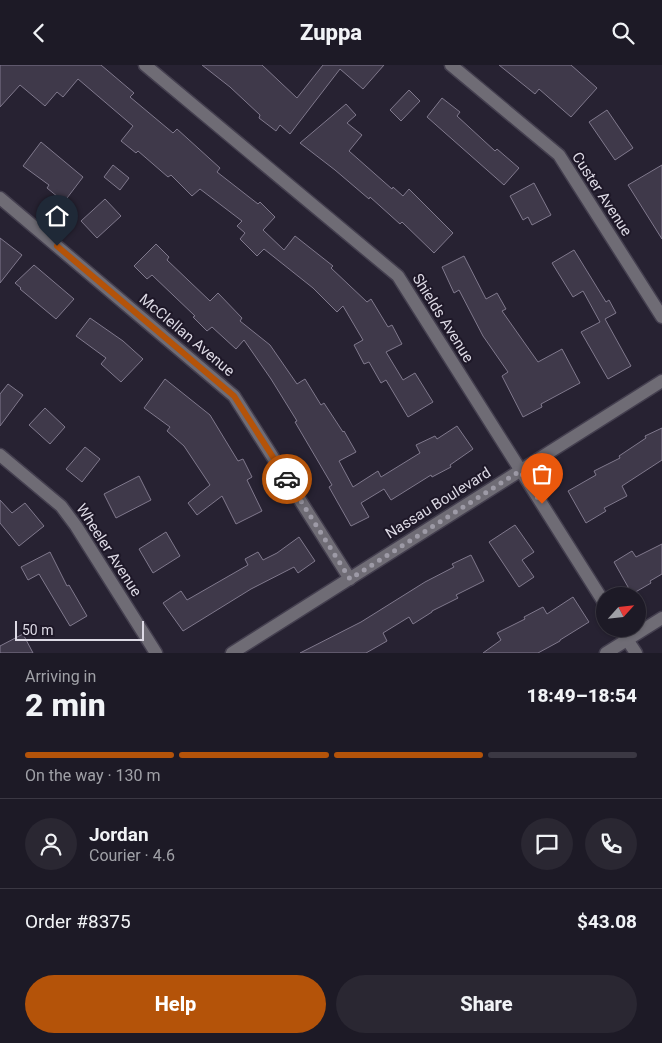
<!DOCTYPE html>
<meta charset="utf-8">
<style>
:root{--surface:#1d1a26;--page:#2a2732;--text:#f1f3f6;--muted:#a0a1a7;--line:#3b3843;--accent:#b45309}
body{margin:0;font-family:Roboto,sans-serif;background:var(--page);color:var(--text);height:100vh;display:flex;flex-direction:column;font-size:19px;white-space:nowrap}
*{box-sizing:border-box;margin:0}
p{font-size:16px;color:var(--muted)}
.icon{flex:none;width:28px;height:28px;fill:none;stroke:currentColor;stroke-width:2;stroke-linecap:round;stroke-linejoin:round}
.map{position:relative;height:588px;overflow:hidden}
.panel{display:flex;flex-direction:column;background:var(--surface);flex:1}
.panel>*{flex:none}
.needle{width:32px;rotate:63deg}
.controls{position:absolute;left:596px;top:522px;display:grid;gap:10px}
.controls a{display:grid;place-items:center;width:50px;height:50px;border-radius:50%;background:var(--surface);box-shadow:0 1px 4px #0004,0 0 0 1px var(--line);font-size:25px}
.scale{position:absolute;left:15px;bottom:12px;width:129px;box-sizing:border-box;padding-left:5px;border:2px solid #dddae5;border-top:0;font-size:14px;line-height:18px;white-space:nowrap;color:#dddae5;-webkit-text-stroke:4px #1e1828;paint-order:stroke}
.pin{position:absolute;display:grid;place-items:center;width:42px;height:42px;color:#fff;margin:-51px -21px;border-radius:50% 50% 50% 0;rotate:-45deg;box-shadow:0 0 5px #0007}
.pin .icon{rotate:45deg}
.courier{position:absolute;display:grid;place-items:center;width:50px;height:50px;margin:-25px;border:4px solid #b45309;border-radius:50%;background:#fff;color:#222;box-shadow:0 1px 6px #0007}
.summary em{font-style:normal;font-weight:800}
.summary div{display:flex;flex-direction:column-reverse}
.summary{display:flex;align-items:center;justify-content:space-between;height:85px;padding:0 25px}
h1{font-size:32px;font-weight:800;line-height:38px}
.bar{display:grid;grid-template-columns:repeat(4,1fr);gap:8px 5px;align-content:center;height:60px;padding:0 25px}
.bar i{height:6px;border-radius:4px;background:var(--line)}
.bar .active{background:var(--accent)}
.bar p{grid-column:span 4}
.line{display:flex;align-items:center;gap:12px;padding:0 25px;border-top:1px solid var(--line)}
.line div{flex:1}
.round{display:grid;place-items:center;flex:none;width:52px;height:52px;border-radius:26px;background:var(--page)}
.action{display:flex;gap:10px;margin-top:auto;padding:10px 25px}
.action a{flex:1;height:58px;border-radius:30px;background:var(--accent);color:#fff;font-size:20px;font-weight:800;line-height:58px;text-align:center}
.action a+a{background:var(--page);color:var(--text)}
header{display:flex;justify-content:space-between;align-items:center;height:65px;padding:0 25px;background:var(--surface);font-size:22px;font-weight:800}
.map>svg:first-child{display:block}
</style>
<header><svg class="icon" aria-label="back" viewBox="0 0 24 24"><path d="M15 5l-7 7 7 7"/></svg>Zuppa<svg class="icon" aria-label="search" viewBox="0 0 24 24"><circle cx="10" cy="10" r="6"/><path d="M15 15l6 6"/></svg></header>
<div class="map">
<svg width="662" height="588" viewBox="0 0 662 588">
<rect width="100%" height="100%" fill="#272232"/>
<g fill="#3f394a" stroke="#80798d">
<path d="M 0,0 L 101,0 L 134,28 L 130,32 L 173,68 L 177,64 L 220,103 L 217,107 L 258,139 L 260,137 L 275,152 L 263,165 L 284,185 L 295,171 L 333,201 L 331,203 L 367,237 L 371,234 L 388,262 L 392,260 L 402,279 L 386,287 L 403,315 L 415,308 L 433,337 L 408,352 L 386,315 L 381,318 L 369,297 L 364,299 L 354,280 L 363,275 L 343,241 L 337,247 L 313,223 L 264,184 L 257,191 L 240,174 L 245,168 L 237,161 L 242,156 L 200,124 L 192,131 L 171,110 L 168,112 L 138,86 L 136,88 L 121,76 L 133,61 L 78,14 L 63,32 L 57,27 L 45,41 L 20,20 L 0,42 Z"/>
<path d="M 202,0 L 262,0 L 297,33 L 323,0 L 384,0 L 363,24 L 340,4 L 290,69 L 280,60 L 276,66 L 259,53 L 260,50 L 230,22 Z"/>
<path d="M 499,0 L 571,0 L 597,23 L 571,52 L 539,24 L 535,29 Z"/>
<path d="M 409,25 L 420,36 L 401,56 L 390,45 Z"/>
<path d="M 442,33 L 460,47 L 457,51 L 495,86 L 497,84 L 519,103 L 504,120 L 427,52 Z"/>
<path d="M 346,39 L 356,50 L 347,58 L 362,70 L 349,86 L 392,124 L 393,122 L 403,131 L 409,124 L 453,168 L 434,188 L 402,157 L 400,159 L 370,132 L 369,134 L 335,105 L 300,78 Z"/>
<path d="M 607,45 L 633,83 L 615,95 L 589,57 Z"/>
<path d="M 41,77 L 83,112 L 64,137 L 47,123 L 49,120 L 23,101 Z"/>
<path d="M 113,100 L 129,113 L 120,125 L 104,112 Z"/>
<path d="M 662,100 L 662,174 L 628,120 Z"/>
<path d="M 534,118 L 551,150 L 532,160 L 528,152 L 523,155 L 510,131 Z"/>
<path d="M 105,134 L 121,151 L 97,173 L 81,156 Z"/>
<path d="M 0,173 L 22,190 L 0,218 Z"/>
<path d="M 156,179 L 169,192 L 167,195 L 210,236 L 218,228 L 242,253 L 240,256 L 270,280 L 297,319 L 305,314 L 321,340 L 324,338 L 343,367 L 344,366 L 356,387 L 339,396 L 353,422 L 378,406 L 381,412 L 420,388 L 416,380 L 435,371 L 437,374 L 457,361 L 473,384 L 450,400 L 451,402 L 432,412 L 431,410 L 391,435 L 384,424 L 361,438 L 369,452 L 351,461 L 329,422 L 332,420 L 295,357 L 297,356 L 271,314 L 244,275 L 236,284 L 212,262 L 207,266 L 193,252 L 195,251 L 152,210 L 147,214 L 134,201 Z"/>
<path d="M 574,185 L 606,237 L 609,235 L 616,248 L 605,254 L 631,301 L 608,314 L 581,267 L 600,257 L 583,226 L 573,232 L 552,198 Z"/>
<path d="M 464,191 L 486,234 L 497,228 L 506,244 L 502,246 L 538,297 L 562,284 L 580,318 L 541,339 L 542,342 L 523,352 L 502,311 L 508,307 L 483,271 L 459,225 L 454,228 L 442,202 Z"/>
<path d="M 34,200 L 74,234 L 56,254 L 20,224 L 21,223 L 15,218 Z"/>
<path d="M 90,253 L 123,276 L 143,294 L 121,317 L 101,299 L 106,293 L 76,271 Z"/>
<path d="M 165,314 L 210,350 L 238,396 L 243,394 L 252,412 L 247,415 L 262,446 L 236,459 L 222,431 L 197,450 L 188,438 L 210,420 L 184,381 L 167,366 L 170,362 L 144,343 Z"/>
<path d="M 8,319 L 23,330 L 0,361 L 0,329 Z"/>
<path d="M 45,343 L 65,362 L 50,379 L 29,360 Z"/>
<path d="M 662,363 L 662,395 L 622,421 L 627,431 L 604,443 L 606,446 L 586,458 L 568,426 L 596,410 L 594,406 L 620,393 L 619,391 L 646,373 L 645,371 Z"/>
<path d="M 85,382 L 100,394 L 82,417 L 66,404 Z"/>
<path d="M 139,411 L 151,435 L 116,453 L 104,429 Z"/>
<path d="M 0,435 L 12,448 L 25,438 L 44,461 L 19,481 L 0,458 Z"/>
<path d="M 515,460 L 534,487 L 522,495 L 534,512 L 519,522 L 489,477 Z"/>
<path d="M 166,467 L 180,491 L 153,508 L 139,484 Z"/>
<path d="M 299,472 L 315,496 L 298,508 L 294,502 L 251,524 L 183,566 L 163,538 L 181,526 L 187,535 L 248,500 L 245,494 L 258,487 L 263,495 L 277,488 Z"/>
<path d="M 662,479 L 662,509 L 650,516 L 651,518 L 632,529 L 614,497 L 632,486 L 636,492 Z"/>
<path d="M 50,487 L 67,521 L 69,520 L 87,551 L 70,561 L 39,509 L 28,515 L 21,502 Z"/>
<path d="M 471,490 L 484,516 L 456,530 L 458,533 L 432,546 L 432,547 L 413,559 L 409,552 L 383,568 L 387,576 L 366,588 L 300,588 L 361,557 L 425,517 L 454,502 L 452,499 Z"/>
<path d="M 573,532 L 589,557 L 560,575 L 560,576 L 538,588 L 483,588 L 501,575 L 497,568 L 525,554 L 524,552 L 543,542 L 547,549 Z"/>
<path d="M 23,569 L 33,588 L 0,588 L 0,581 Z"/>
</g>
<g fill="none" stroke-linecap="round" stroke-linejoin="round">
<g stroke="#443f4f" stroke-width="15">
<g id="minor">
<path d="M 145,0 L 398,211 L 605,539"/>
<path d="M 451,0 L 559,90 L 662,252"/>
<path d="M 0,133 L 234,331 L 350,514"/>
<path d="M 0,390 L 61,441 L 76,461 L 156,588"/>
<path d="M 620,564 L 636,588"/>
<path d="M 232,588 L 662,316"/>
<path d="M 606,588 L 662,553"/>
</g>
</g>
<use href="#minor" stroke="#6f6c75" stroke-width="12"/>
</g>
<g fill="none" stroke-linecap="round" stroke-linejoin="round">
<path stroke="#9d9aa6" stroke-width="5" stroke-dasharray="0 9" d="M 287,414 L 350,514 L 520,406 L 542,439"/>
<path stroke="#b45309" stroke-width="6" d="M 57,181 L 234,331 L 287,414"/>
</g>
<g text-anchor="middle" stroke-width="4" stroke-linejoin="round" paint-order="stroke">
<g font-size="15" fill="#dddae5" stroke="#1e1828">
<text transform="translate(602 129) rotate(57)" y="5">Custer Avenue</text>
<text transform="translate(443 253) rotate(58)" y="5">Shields Avenue</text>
<text transform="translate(187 270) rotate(40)" y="5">McClellan Avenue</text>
<text transform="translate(438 438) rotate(-32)" y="5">Nassau Boulevard</text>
<text transform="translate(109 485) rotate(57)" y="5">Wheeler Avenue</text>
</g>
</g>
</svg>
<div class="controls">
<a><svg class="needle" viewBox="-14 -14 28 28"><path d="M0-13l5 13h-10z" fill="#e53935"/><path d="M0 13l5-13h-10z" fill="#a0a1a7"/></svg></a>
</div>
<div class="scale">50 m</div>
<div class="pin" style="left:542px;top:439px;background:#ea580c"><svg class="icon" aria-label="bag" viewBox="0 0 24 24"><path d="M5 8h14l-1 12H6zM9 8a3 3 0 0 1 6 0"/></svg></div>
<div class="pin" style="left:57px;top:181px;background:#1f2937"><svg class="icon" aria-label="home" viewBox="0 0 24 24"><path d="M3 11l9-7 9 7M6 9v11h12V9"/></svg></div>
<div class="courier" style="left:287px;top:414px"><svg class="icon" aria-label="car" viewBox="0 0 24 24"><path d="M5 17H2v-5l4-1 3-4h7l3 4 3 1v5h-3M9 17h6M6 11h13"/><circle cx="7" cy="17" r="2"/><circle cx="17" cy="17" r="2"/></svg></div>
</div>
<section class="panel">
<div class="summary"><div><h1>2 min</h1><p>Arriving in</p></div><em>18:49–18:54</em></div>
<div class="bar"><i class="active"></i><i class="active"></i><i class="active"></i><i></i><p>On the way · 130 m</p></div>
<div class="line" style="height:90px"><a class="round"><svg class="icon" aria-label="person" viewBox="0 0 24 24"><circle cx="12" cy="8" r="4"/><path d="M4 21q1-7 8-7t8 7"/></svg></a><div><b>Jordan</b><p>Courier · 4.6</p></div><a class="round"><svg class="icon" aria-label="chat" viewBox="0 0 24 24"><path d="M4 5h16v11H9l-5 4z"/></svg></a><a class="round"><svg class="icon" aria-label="phone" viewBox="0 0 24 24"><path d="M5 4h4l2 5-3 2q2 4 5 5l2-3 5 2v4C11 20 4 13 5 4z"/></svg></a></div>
<div class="line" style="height:65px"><div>Order #8375</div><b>$43.08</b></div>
<div class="action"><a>Help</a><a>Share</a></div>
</section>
